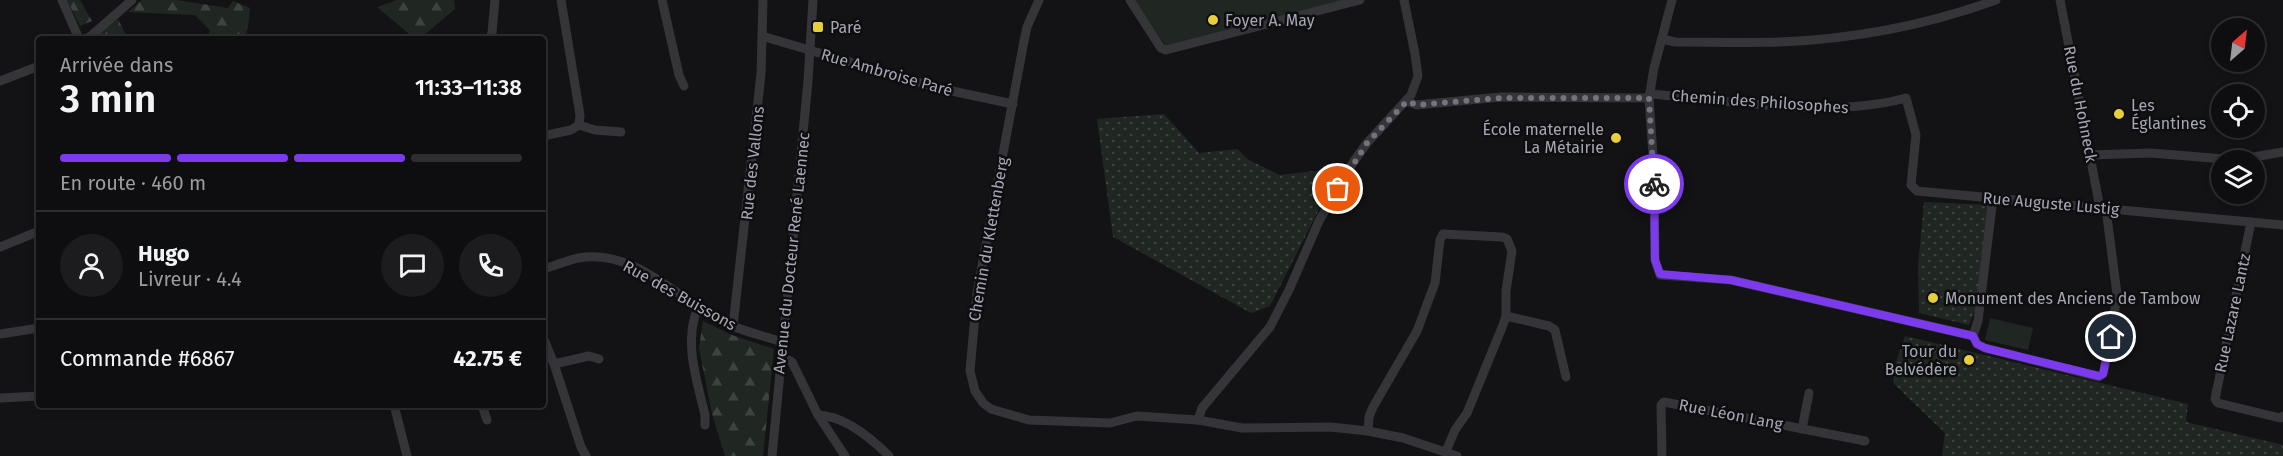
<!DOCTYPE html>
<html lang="fr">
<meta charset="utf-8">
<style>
:root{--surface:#0e0e10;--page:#1c1c1e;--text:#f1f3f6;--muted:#9b9c9f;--line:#2e2e30;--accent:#7c3aed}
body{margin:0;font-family:"Fira Sans",sans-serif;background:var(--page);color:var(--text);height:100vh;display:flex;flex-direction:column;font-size:22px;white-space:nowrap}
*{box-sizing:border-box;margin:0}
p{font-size:20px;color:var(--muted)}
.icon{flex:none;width:33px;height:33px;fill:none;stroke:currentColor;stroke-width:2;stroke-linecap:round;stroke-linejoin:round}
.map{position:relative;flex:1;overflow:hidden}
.panel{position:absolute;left:36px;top:36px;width:510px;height:372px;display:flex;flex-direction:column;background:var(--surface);border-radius:6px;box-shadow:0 3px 9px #0003,0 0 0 2px var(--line)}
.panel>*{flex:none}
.needle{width:39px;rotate:28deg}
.fabs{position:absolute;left:2211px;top:18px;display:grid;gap:12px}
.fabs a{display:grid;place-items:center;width:54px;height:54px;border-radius:50%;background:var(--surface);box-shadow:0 3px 9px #0003,0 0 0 2px var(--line);font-size:30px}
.pin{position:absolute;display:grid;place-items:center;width:51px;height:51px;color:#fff;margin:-26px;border:3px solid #fff;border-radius:50%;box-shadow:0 2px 6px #0007}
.courier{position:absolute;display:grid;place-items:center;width:60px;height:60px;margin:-30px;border:4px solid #7c3aed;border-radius:50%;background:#fff;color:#222;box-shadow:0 2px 8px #0007}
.headline em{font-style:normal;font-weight:600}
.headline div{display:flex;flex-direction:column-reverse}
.headline{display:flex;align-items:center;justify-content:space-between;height:102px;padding:0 24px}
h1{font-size:39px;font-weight:600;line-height:45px}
.bar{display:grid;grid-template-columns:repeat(4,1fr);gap:9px 6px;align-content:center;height:72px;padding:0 24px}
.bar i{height:8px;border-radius:4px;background:var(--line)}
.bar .selected{background:var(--accent)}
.bar p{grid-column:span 4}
.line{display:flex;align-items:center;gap:15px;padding:0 24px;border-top:2px solid var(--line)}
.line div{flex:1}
.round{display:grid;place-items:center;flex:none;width:63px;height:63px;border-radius:32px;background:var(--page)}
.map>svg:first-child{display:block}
</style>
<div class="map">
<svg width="2283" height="456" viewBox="0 0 2283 456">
<defs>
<pattern id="forest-firs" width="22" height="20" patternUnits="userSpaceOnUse" patternTransform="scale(1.5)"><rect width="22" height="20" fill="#202722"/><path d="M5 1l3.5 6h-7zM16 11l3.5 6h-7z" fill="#3d4440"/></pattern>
<pattern id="park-dots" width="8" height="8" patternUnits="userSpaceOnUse" patternTransform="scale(1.5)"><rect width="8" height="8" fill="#202722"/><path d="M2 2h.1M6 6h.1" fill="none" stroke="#3d4440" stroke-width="1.8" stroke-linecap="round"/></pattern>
</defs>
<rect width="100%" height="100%" fill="#131315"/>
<g fill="url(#forest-firs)">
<path d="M 67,0 L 80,0 L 92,21 L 80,26 Z"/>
<path d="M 142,0 L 176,0 L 228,8 L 233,1 L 250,8 L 248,27 L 244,39 L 207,39 L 210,30 L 195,15 L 128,12 Z"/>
<path d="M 397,0 L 454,0 L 455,9 L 419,39 L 415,39 L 377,7 Z"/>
<path d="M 118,19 L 128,39 L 94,39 Z"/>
<path d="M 703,321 L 732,335 L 774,349 L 763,456 L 725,456 L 712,414 L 699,348 Z"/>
</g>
<g fill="url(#park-dots)">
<path d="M 1164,114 L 1199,153 L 1237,149 L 1249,160 L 1280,175 L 1340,168 L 1270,306 L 1251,313 L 1113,237 L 1097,119 Z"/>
<path d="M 1924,202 L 1989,205 L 1975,310 L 1969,325 L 1919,313 L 1918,266 Z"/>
<path d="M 1905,336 L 2188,404 L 2186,422 L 2283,445 L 2283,456 L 1942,456 L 1945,433 L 1894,384 L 1893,371 Z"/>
</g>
<g fill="#202722">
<path d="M 1134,0 L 1348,0 L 1167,47 Z"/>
<path d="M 1990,318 L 2033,328 L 2028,350 L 1985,340 Z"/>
</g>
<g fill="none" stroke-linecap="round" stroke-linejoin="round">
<g stroke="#353439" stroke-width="9">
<path d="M 62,0 L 79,39"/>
<path d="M 662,0 L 679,75 L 684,86"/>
<path d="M 1039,0 L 1027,27 L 1024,41 L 977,293 L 970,371 L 975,391 L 983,403 L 991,409 L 1029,420 L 1110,423 L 1137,416 L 1198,420 L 1242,428 L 1330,427 L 1368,431 L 1403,438 L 1457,456"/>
<path d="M 1130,0 L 1161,48 L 1166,50 L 1360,0"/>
<path d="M 1672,0 L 1654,68 L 1649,98 L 1654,170 L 1655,260 L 1660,275 L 1731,280 L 1973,336"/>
<path d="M 2060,0 L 2100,208"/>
<path d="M 762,36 L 938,88 L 1013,104"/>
<path d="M 85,39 L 91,36 L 132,0"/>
<path d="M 489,39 L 492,33 L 495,0"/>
<path d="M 1662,39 L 1675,42 C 1710,42 1745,43 1780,42 C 1854,39 1927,25 1996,0"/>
<path d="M 0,81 L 39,66"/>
<path d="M 1650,94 C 1729,100 1829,119 1906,98 L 1916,135 L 1911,185 L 1917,191 L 2283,225"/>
<path d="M 1407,101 L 1416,105 L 1501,97 L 1649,98"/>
<path d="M 579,125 L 595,130 L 621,132"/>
<path d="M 543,136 L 571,130 L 579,125 L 580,115 L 561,0"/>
<path d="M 2091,155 L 2151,153 L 2236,160 L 2283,152"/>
<path d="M 2251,222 L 2215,399 L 2218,403 L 2280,418 L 2283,416"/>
<path d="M 0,247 L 39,231"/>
<path d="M 543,269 C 554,266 566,261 578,258 C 631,248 675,295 717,319 C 737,330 761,335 782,342"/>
<path d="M 698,307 C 683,342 697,380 705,415 L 705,425"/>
<path d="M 1506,316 L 1549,326 L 1555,330 L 1566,377"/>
<path d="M 733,326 L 761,74 L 763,0"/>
<path d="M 0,334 L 39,328"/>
<path d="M 1973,336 L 1977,344 L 1985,348 L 2099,377 L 2103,374 L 2111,337 L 2117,294 L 2106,209"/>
<path d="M 1973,336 L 1978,321 L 1993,198"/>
<path d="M 543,337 L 554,364 L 581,447 L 586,456"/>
<path d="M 781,356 L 792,362 L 818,415 L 845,456"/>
<path d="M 554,364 L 589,356 L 599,359"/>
<path d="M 0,398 L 39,396"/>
<path d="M 394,405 L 407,456"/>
<path d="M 482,405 L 487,420"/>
<path d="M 818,415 C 844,416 871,438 889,456"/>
<path d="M 1198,420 L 1202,408 L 1270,327 L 1289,290 L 1319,221 L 1354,161 L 1367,143 L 1411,95 L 1418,76 L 1415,54 L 1404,0"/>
<path d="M 1802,429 L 1809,393"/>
<path d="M 1368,431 L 1369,417 L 1373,407 L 1417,331 L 1435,283 L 1440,240 L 1443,234 L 1502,237 L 1507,239 L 1512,251 L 1506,291 L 1506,316 L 1503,325 L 1467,413 L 1455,430 L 1446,451"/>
<path d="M 772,456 L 808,81 L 813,0"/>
<path d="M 1662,456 L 1661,405 L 1664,402 L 1865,441"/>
</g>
</g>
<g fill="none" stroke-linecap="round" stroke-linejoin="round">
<path stroke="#73737c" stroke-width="6" stroke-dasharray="0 10.8" d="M 1338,189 L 1367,143 L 1407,101 L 1416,105 L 1501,98 L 1649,98 L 1654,184"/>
<path stroke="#7c3aed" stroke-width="8" d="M 1654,184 L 1655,260 L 1660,274 L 1731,280 L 1973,336 L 1977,344 L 1985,348 L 2099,376 L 2103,374 L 2111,337"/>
</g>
<g fill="#e6cf3a" stroke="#0e0e10" stroke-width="2">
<circle cx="1213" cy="20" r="6"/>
<rect x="812" y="21" width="12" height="12" rx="3"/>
<circle cx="2119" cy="114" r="6"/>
<circle cx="1616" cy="138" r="6"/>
<circle cx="1933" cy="298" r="6"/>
<circle cx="1969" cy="360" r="6"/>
</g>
<g text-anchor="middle" stroke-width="5" stroke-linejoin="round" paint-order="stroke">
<g font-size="16" fill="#a6a7b4" stroke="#0e0e10" text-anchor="start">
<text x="1225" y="26">Foyer A. May</text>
<text x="830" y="33">Paré</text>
<text x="2131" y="111">Les<tspan x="2131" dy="18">Églantines</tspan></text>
<text x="1604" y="135" text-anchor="end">École maternelle<tspan x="1604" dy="18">La Métairie</tspan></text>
<text x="1945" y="304">Monument des Anciens de Tambow</text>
<text x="1957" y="357" text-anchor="end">Tour du<tspan x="1957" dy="18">Belvédère</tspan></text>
</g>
<g font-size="16" fill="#a6a7b4" stroke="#0e0e10">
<text transform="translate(887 72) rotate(16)" y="6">Rue Ambroise Paré</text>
<text transform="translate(1760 101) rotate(4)" y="6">Chemin des Philosophes</text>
<text transform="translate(2081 104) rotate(79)" y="6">Rue du Hohneck</text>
<text transform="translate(752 163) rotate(-84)" y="6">Rue des Vallons</text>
<text transform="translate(2051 203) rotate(5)" y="6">Rue Auguste Lustig</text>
<text transform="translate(988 239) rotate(-80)" y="6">Chemin du Klettenberg</text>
<text transform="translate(791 253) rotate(-84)" y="6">Avenue du Docteur René Laennec</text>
<text transform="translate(680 295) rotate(29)" y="6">Rue des Buissons</text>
<text transform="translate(2232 313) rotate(-78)" y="6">Rue Lazare Lantz</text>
<text transform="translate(1731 414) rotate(11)" y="6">Rue Léon Lang</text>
</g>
</g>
</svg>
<div class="fabs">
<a><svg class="needle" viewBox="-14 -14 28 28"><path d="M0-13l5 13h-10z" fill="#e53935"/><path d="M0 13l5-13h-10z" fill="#9b9c9f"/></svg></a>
<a><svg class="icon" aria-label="locate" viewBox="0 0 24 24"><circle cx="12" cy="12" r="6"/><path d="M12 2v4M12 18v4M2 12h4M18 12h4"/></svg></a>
<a><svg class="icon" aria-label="layers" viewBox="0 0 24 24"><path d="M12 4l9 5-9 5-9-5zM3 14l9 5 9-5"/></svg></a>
</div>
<div class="pin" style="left:1338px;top:189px;background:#ea580c"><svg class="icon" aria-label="bag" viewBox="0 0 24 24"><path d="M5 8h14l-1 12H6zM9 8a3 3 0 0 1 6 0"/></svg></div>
<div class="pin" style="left:2111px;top:337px;background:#1f2937"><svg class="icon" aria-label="home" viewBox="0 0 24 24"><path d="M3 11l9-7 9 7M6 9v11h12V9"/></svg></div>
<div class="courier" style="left:1654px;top:184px"><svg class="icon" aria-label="bike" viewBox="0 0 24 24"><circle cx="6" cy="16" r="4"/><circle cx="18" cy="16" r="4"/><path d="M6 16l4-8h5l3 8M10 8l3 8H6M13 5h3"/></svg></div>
<section class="panel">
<div class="headline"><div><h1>3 min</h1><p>Arrivée dans</p></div><em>11:33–11:38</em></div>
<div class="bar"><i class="selected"></i><i class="selected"></i><i class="selected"></i><i></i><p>En route · 460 m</p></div>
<div class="line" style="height:108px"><a class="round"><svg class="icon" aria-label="person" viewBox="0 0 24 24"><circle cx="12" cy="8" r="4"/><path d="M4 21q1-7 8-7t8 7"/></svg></a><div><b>Hugo</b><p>Livreur · 4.4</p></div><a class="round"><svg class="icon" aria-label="chat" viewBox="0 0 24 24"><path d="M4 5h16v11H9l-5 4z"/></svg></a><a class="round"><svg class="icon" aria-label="phone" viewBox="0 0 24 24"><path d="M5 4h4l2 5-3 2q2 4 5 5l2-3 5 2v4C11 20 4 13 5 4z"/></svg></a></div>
<div class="line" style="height:78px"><div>Commande #6867</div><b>42.75 €</b></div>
</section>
</div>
